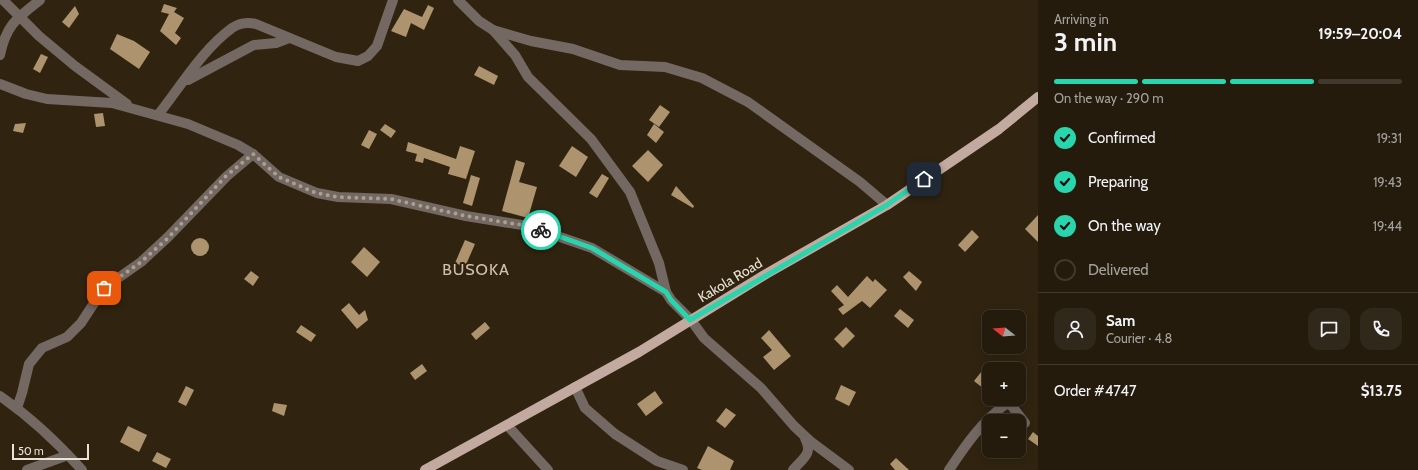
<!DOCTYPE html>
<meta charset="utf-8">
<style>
:root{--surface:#241b0c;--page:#30281a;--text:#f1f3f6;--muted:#a3a19d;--line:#41392d;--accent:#28d5ad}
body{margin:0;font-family:Cabin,sans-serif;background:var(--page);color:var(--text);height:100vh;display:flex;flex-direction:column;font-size:15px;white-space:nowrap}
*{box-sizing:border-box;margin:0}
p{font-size:13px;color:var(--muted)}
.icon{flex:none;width:22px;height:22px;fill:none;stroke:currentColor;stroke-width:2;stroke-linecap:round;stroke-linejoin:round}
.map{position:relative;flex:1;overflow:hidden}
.sheet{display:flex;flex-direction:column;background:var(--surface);width:380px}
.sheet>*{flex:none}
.needle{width:26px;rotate:287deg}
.fabs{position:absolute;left:982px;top:310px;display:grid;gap:8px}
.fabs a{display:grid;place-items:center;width:44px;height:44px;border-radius:8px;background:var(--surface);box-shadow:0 2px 10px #0003,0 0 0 1px var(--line);font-size:20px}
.scale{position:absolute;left:12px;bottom:10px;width:77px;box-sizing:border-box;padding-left:4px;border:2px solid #ece3d7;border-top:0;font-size:11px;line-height:14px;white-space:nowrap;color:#ece3d7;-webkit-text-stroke:3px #302410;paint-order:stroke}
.pin{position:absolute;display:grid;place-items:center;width:34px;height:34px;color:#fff;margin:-17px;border-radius:8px;box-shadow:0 2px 6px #0006}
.courier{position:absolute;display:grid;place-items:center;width:40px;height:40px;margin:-20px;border:3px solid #28d5ad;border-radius:50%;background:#fff;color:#222;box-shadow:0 1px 5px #0007}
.summary em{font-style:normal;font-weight:800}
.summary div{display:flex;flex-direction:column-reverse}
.summary{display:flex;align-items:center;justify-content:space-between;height:68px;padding:0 16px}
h1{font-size:26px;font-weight:800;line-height:30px}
.bar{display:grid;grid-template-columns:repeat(4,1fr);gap:6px 4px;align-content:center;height:48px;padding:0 16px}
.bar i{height:5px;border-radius:3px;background:var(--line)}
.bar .active{background:var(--accent)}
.bar p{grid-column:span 4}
.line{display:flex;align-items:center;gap:10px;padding:0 16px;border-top:1px solid var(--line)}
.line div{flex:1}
.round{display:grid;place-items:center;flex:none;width:42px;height:42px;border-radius:12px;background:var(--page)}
ol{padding:0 16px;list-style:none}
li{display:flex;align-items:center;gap:12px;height:44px}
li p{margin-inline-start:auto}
li .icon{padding:4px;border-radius:50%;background:var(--accent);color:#111;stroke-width:4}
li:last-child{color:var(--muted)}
li i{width:22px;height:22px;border:2px solid var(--line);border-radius:50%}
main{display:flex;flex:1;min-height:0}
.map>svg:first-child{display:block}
</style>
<main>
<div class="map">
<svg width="1038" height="470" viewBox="0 0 1038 470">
<rect width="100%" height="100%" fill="#302410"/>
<g fill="#ad946f">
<path d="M 164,4 L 177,8 L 174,12 L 184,18 L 175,33 L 181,38 L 176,45 L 160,31 L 169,14 L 161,12 Z"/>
<path d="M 428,5 L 434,8 L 424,30 L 411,23 L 406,37 L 391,31 L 404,9 L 422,17 Z"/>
<path d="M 75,6 L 79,14 L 69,28 L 62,22 Z"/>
<path d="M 117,34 L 134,41 L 150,52 L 139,69 L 110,49 Z"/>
<path d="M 41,54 L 48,57 L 40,73 L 33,69 Z"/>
<path d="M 479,66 L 498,76 L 494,85 L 474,75 Z"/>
<path d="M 660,105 L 670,112 L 659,127 L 649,120 Z"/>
<path d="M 103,113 L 105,126 L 96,127 L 94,114 Z"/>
<path d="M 26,123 L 23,133 L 13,131 L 15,124 Z"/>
<path d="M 385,124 L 396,131 L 391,138 L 380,130 Z"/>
<path d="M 654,124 L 664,132 L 656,143 L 647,135 Z"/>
<path d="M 369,130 L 377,134 L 369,149 L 361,145 Z"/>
<path d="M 408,142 L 456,159 L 460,146 L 475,151 L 466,179 L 448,174 L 450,167 L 424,158 L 423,163 L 415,161 L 417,154 L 406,151 Z"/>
<path d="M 572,146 L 588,157 L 576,177 L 559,166 Z"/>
<path d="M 648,150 L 663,165 L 648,182 L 632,166 Z"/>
<path d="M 516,160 L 525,163 L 519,182 L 537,187 L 528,218 L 502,211 Z"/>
<path d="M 602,174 L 609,178 L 597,198 L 589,193 Z"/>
<path d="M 471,175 L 480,178 L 472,206 L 463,203 Z"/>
<path d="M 676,186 L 694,206 L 693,208 L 671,195 Z"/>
<path d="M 1038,215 L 1038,242 L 1025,229 Z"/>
<path d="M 972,230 L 979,237 L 965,252 L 958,245 Z"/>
<circle cx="200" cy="247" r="9"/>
<path d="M 465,240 L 475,244 L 465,267 L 455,263 Z"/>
<path d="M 364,247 L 380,262 L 367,277 L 351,262 Z"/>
<path d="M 251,271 L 259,277 L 253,286 L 244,279 Z"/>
<path d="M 909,271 L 922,282 L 916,291 L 903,277 Z"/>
<path d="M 867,276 L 873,282 L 875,279 L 887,290 L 870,308 L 862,301 L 843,315 L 838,309 L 844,305 L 831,291 L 837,285 L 848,297 Z"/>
<path d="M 349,303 L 359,315 L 365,310 L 368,320 L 357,329 L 341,310 Z"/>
<path d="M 900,309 L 914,320 L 908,328 L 894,316 Z"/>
<path d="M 485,322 L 490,328 L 476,340 L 471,334 Z"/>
<path d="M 301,325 L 316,335 L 311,342 L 296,332 Z"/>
<path d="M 846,327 L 855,336 L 843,348 L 834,339 Z"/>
<path d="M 769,330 L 791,356 L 774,370 L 763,357 L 772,350 L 761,338 Z"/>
<path d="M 989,362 L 989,393 L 974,381 Z"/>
<path d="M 422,364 L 427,371 L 415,380 L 410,373 Z"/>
<path d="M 841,385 L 856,392 L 849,406 L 835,399 Z"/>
<path d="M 186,386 L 194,390 L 186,406 L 178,402 Z"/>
<path d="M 655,391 L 663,403 L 646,416 L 637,404 Z"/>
<path d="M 274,403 L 287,405 L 284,416 L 272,411 Z"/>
<path d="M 726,408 L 736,415 L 725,428 L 716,421 Z"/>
<path d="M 128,426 L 147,435 L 139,452 L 120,442 Z"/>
<path d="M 1033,432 L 1038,436 L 1038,446 L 1028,439 Z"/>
<path d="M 708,446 L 734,461 L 730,470 L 702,470 L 697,468 Z"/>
<path d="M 157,452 L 171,459 L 166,468 L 152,461 Z"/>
<path d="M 896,458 L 909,470 L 895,470 L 890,464 Z"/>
</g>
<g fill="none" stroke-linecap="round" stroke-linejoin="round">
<g stroke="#746863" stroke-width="10">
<path d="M 3,0 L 39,36 L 75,66 L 127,104"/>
<path d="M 458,0 L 479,21 L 493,30 L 515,55 L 528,77 L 591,139 L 630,192 L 659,263 L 666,292"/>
<path d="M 493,30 L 531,41 L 573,49 L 620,65 L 665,67 L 702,78 L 748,102 L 860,182 L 887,205"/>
<path d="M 0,55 C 6,25 17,18 40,0"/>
<path d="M 188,80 L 254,45 L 276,43 L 289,38"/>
<path d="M 0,84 L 26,94 L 47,99 L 112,103 L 188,124 L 238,145 L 253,154 L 279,177 L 317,193 L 338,197 L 391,199 L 466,216 L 528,226 L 592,248 L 666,292 L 671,300 L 691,320 L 704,338 L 761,388 L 794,426 L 810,441 L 849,470"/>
<path d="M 158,115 C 181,86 202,50 232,28 C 239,23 248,22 256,24 L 336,57 L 358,61 L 368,56 L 377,46 L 393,0"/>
<path d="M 575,387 L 585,408 L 615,434 L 657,461 L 683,470"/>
<path d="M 0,396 C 30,417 58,443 82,470"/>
<path d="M 17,408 L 22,393 L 29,364 L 42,348 L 67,337 L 81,323 L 104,288 L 141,262 L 168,237 L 227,176 L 253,154"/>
<path d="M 507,425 L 548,470"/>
<path d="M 27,470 L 68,455"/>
<path d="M 793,470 C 804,457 813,454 805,438"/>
<path d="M 949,470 C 965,446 982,421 1006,404 L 1011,405 L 1025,423"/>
</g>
<path stroke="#c3aaa0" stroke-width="10" d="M 425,470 L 639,352 L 766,274 L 887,205 L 999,129 L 1038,97"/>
</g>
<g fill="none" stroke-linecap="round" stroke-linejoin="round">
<path stroke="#aaa091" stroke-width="4" stroke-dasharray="0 7.2" d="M 104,288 L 141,262 L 168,238 L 226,176 L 253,154 L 279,177 L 316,193 L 338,197 L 391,199 L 466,216 L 528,226 L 541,230"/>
<path stroke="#28d5ad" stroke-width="5" d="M 541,230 L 592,248 L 666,292 L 671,300 L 690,320 L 887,205 L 924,179"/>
</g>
<g text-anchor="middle" stroke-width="4" stroke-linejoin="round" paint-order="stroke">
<g font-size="14" fill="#ece3d7" stroke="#302410">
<text transform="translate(730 280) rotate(-31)" y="5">Kakola Road</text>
</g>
<g font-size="16" letter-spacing="1" fill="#d3c2aa" stroke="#302410">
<text x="476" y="275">BUSOKA</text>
</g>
</g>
</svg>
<div class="fabs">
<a><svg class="needle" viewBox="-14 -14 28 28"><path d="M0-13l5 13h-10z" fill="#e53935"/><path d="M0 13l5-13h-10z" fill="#a3a19d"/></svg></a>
<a>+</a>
<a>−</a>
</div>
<div class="scale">50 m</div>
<div class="pin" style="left:104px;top:288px;background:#ea580c"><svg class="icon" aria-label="bag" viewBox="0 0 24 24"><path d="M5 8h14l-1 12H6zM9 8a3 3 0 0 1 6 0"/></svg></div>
<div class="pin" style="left:924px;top:179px;background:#1f2937"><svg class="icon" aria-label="home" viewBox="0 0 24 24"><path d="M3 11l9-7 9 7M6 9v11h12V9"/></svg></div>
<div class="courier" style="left:541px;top:230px"><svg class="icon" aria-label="bike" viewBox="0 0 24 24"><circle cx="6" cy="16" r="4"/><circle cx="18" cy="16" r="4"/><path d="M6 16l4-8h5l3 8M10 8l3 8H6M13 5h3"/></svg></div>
</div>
<section class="sheet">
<div class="summary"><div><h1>3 min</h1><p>Arriving in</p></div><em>19:59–20:04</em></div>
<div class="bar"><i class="active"></i><i class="active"></i><i class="active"></i><i></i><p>On the way · 290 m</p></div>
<ol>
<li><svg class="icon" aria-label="check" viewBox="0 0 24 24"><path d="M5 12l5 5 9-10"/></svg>Confirmed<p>19:31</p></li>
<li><svg class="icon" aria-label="check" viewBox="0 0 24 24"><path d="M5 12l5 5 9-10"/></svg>Preparing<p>19:43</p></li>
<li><svg class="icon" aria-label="check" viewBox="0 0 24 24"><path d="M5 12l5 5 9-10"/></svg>On the way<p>19:44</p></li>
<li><i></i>Delivered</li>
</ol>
<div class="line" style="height:72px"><a class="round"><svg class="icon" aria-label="person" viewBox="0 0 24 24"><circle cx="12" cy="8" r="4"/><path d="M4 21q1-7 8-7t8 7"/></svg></a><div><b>Sam</b><p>Courier · 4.8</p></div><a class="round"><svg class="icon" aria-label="chat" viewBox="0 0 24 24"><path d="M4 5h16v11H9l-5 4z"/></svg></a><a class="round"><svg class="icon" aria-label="phone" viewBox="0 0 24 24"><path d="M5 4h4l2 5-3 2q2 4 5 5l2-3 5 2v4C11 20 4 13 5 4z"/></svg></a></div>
<div class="line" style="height:52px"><div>Order #4747</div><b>$13.75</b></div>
</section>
</main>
